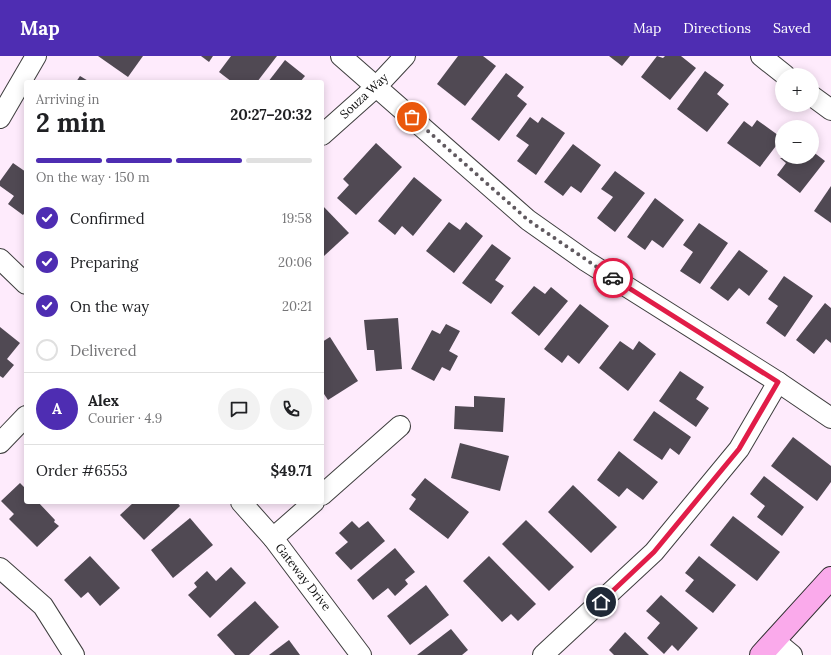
<!DOCTYPE html>
<meta charset="utf-8">
<style>
:root{--surface:#fff;--page:#f2f2f2;--text:#202124;--muted:#757577;--line:#e0e0e0;--accent:#4e2db2}
body{margin:0;font-family:Lora,serif;background:var(--page);color:var(--text);height:100vh;display:flex;flex-direction:column;font-size:15px;white-space:nowrap}
*{box-sizing:border-box;margin:0}
p{font-size:13px;color:var(--muted)}
.icon{flex:none;width:22px;height:22px;fill:none;stroke:currentColor;stroke-width:2;stroke-linecap:round;stroke-linejoin:round}
.map{position:relative;flex:1;overflow:hidden}
.details{position:absolute;left:24px;top:24px;width:300px;height:424px;display:flex;flex-direction:column;background:var(--surface);border-radius:4px;box-shadow:0 2px 10px #0003}
.details>*{flex:none}
.controls{position:absolute;left:775px;top:12px;display:grid;gap:8px}
.controls a{display:grid;place-items:center;width:44px;height:44px;border-radius:50%;background:var(--surface);box-shadow:0 2px 10px #0003;font-size:20px}
.pin{position:absolute;display:grid;place-items:center;width:34px;height:34px;color:#fff;margin:-17px;border:2px solid #fff;border-radius:50%;box-shadow:0 1px 4px #0007}
.courier{position:absolute;display:grid;place-items:center;width:40px;height:40px;margin:-20px;border:3px solid #e11d48;border-radius:50%;background:#fff;color:#222;box-shadow:0 1px 5px #0007}
.head em{font-style:normal;font-weight:800}
.head div{display:flex;flex-direction:column-reverse}
.head{display:flex;align-items:center;justify-content:space-between;height:68px;padding:0 12px}
h1{font-size:26px;font-weight:800;line-height:30px}
.bar{display:grid;grid-template-columns:repeat(4,1fr);gap:6px 4px;align-content:center;height:48px;padding:0 12px}
.bar i{height:5px;border-radius:3px;background:var(--line)}
.bar .current{background:var(--accent)}
.bar p{grid-column:span 4}
.line{display:flex;align-items:center;gap:10px;padding:0 12px;border-top:1px solid var(--line)}
.line div{flex:1}
.round{display:grid;place-items:center;flex:none;width:42px;height:42px;border-radius:21px;background:var(--page)}
ol{padding:0 12px;list-style:none}
li{display:flex;align-items:center;gap:12px;height:44px}
li p{margin-inline-start:auto}
li .icon{padding:4px;border-radius:50%;background:var(--accent);color:#fff;stroke-width:4}
li:last-child{color:var(--muted)}
li i{width:22px;height:22px;border:2px solid var(--line);border-radius:50%}
header{display:flex;align-items:center;gap:24px;box-sizing:border-box;height:56px;padding:0 20px;background:var(--accent);color:#fff}
header strong{font-size:19px}
nav{display:flex;gap:22px;margin-inline-start:auto;font-size:14px}
.map>svg:first-child{display:block}
</style>
<header>
<strong>Map</strong>
<nav><a>Map</a><a>Directions</a><a>Saved</a></nav>
</header>
<div class="map">
<svg width="831" height="599" viewBox="0 0 831 599">
<rect width="100%" height="100%" fill="#feebfc"/>
<g fill="#504953">
<path d="M 98,0 L 143,0 L 128,21 Z"/>
<path d="M 201,0 L 213,0 L 209,6 Z"/>
<path d="M 231,0 L 277,0 L 257,26 L 232,26 L 219,16 Z"/>
<path d="M 458,0 L 483,0 L 496,10 L 465,50 L 437,28 Z"/>
<path d="M 609,0 L 630,0 L 622,10 Z"/>
<path d="M 657,0 L 663,2 L 665,0 L 681,0 L 696,12 L 670,44 L 641,21 Z"/>
<path d="M 285,4 L 305,20 L 300,26 L 268,26 Z"/>
<path d="M 705,15 L 724,29 L 717,38 L 729,48 L 707,76 L 677,53 Z"/>
<path d="M 506,17 L 524,31 L 517,40 L 527,48 L 499,85 L 471,63 Z"/>
<path d="M 80,20 L 90,26 L 76,26 Z"/>
<path d="M 530,61 L 538,67 L 542,61 L 565,77 L 536,119 L 517,105 L 529,89 L 516,80 Z"/>
<path d="M 757,64 L 782,82 L 760,111 L 727,87 L 744,65 L 752,71 Z"/>
<path d="M 376,87 L 402,111 L 356,159 L 337,142 L 349,129 L 343,123 Z"/>
<path d="M 573,88 L 601,109 L 581,137 L 571,130 L 563,140 L 544,126 Z"/>
<path d="M 812,95 L 825,105 L 800,137 L 777,119 L 786,107 L 780,102 L 812,101 Z"/>
<path d="M 13,107 L 26,116 L 26,155 L 23,159 L 8,148 L 14,140 L 0,130 L 0,125 Z"/>
<path d="M 615,115 L 645,137 L 615,176 L 597,162 L 613,141 L 601,133 Z"/>
<path d="M 414,121 L 442,144 L 413,180 L 402,170 L 395,179 L 378,165 Z"/>
<path d="M 831,130 L 831,167 L 814,155 Z"/>
<path d="M 655,142 L 684,164 L 663,192 L 652,184 L 645,194 L 627,181 Z"/>
<path d="M 322,149 L 349,177 L 324,200 L 322,198 Z"/>
<path d="M 449,166 L 460,174 L 466,166 L 483,180 L 454,217 L 426,195 Z"/>
<path d="M 699,167 L 728,187 L 700,228 L 680,215 L 693,196 L 683,189 Z"/>
<path d="M 492,188 L 511,202 L 495,224 L 504,230 L 491,248 L 462,227 Z"/>
<path d="M 739,194 L 768,215 L 749,240 L 739,232 L 728,245 L 710,232 Z"/>
<path d="M 784,220 L 813,240 L 785,281 L 766,267 L 778,250 L 768,243 Z"/>
<path d="M 534,230 L 545,238 L 551,231 L 568,245 L 539,280 L 511,257 Z"/>
<path d="M 825,247 L 831,252 L 831,287 L 826,283 L 814,298 L 796,284 Z"/>
<path d="M 580,248 L 609,270 L 579,308 L 568,299 L 562,307 L 544,293 Z"/>
<path d="M 398,262 L 402,313 L 376,315 L 374,294 L 367,294 L 364,264 Z"/>
<path d="M 446,268 L 460,275 L 449,295 L 458,300 L 450,315 L 442,311 L 434,325 L 411,313 L 432,274 L 440,278 Z"/>
<path d="M 0,271 L 20,287 L 7,303 L 14,309 L 3,322 L 0,320 Z"/>
<path d="M 330,281 L 358,325 L 328,344 L 322,335 L 322,286 Z"/>
<path d="M 620,285 L 633,294 L 639,285 L 656,298 L 628,335 L 599,312 Z"/>
<path d="M 680,315 L 704,331 L 696,343 L 709,352 L 696,371 L 659,345 Z"/>
<path d="M 474,340 L 505,342 L 503,376 L 454,373 L 455,350 L 474,351 Z"/>
<path d="M 654,355 L 691,381 L 679,399 L 670,392 L 662,404 L 633,384 Z"/>
<path d="M 793,381 L 831,410 L 831,426 L 817,445 L 771,410 Z"/>
<path d="M 460,387 L 509,400 L 500,435 L 451,422 Z"/>
<path d="M 619,395 L 658,426 L 643,444 L 627,432 L 619,441 L 597,424 Z"/>
<path d="M 764,420 L 804,451 L 782,480 L 757,461 L 765,450 L 750,438 Z"/>
<path d="M 425,422 L 469,456 L 448,483 L 409,453 L 416,443 L 411,439 Z"/>
<path d="M 20,427 L 26,433 L 26,446 L 38,446 L 55,464 L 54,466 L 59,470 L 37,491 L 9,463 L 14,458 L 1,445 Z"/>
<path d="M 573,429 L 617,471 L 591,497 L 548,456 Z"/>
<path d="M 134,446 L 177,446 L 180,450 L 144,484 L 120,459 Z"/>
<path d="M 733,460 L 780,496 L 757,525 L 710,489 Z"/>
<path d="M 190,462 L 213,489 L 173,522 L 151,494 Z"/>
<path d="M 526,464 L 574,511 L 549,535 L 502,488 Z"/>
<path d="M 352,465 L 359,472 L 368,465 L 385,485 L 351,514 L 335,497 L 348,486 L 339,477 Z"/>
<path d="M 395,492 L 415,516 L 405,524 L 408,528 L 395,540 L 388,532 L 373,544 L 357,524 Z"/>
<path d="M 90,500 L 120,532 L 100,550 L 88,536 L 81,542 L 64,524 Z"/>
<path d="M 489,500 L 536,548 L 518,565 L 511,558 L 502,566 L 463,525 Z"/>
<path d="M 699,500 L 736,529 L 713,557 L 685,535 L 694,524 L 685,517 Z"/>
<path d="M 231,511 L 246,527 L 210,562 L 188,539 L 197,531 L 194,527 L 207,515 L 216,525 Z"/>
<path d="M 426,529 L 449,559 L 410,589 L 387,560 Z"/>
<path d="M 661,539 L 698,572 L 678,595 L 672,589 L 664,598 L 647,582 L 660,567 L 646,555 Z"/>
<path d="M 255,545 L 279,571 L 249,599 L 235,599 L 217,579 Z"/>
<path d="M 451,573 L 468,594 L 462,599 L 417,599 Z"/>
<path d="M 625,576 L 649,599 L 614,599 L 609,594 Z"/>
<path d="M 289,584 L 300,599 L 269,599 Z"/>
</g>
<g fill="none" stroke-linecap="round" stroke-linejoin="round">
<g stroke="#3e3e3e" stroke-width="22">
<g id="street">
<path d="M 341,0 L 528,164 L 586,205 L 778,326 L 831,362"/>
<path d="M 761,0 L 785,19"/>
<path d="M 812,40 L 831,54"/>
<path d="M 0,62 L 36,0"/>
<path d="M 322,79 L 377,30 L 405,0"/>
<path d="M 0,203 L 26,228"/>
<path d="M 0,387 L 26,360"/>
<path d="M 322,439 L 400,370"/>
<path d="M 241,446 L 273,482 L 361,599"/>
<path d="M 273,482 L 314,446"/>
<path d="M 0,512 L 43,550 L 74,599"/>
<path d="M 775,585 L 792,599"/>
<path d="M 543,599 L 654,496 L 739,393 L 778,326"/>
</g>
</g>
<g stroke="#2d2d2d" stroke-width="24">
<path id="secondary" d="M 761,599 L 831,522"/>
</g>
<use href="#street" stroke="#fff" stroke-width="20"/>
<use href="#secondary" stroke="#faaaeb" stroke-width="22"/>
</g>
<g fill="none" stroke-linecap="round" stroke-linejoin="round">
<path stroke="#60595f" stroke-width="4" stroke-dasharray="0 7.2" d="M 412,61 L 528,164 L 613,222"/>
<path stroke="#e11d48" stroke-width="5" d="M 601,546 L 654,496 L 739,393 L 778,326 L 613,222"/>
</g>
<g text-anchor="middle" stroke-width="4" stroke-linejoin="round" paint-order="stroke">
<g font-size="12" fill="#0b0b0b" stroke="#fff">
<text transform="translate(364 40) rotate(-43)" y="4">Souza Way</text>
<text transform="translate(303 521) rotate(52)" y="4">Gateway Drive</text>
</g>
</g>
</svg>
<div class="controls">
<a>+</a>
<a>−</a>
</div>
<div class="pin" style="left:412px;top:61px;background:#ea580c"><svg class="icon" aria-label="bag" viewBox="0 0 24 24"><path d="M5 8h14l-1 12H6zM9 8a3 3 0 0 1 6 0"/></svg></div>
<div class="pin" style="left:601px;top:546px;background:#1f2937"><svg class="icon" aria-label="home" viewBox="0 0 24 24"><path d="M3 11l9-7 9 7M6 9v11h12V9"/></svg></div>
<div class="courier" style="left:613px;top:222px"><svg class="icon" aria-label="car" viewBox="0 0 24 24"><path d="M5 17H2v-5l4-1 3-4h7l3 4 3 1v5h-3M9 17h6M6 11h13"/><circle cx="7" cy="17" r="2"/><circle cx="17" cy="17" r="2"/></svg></div>
<section class="details">
<div class="head"><div><h1>2 min</h1><p>Arriving in</p></div><em>20:27–20:32</em></div>
<div class="bar"><i class="current"></i><i class="current"></i><i class="current"></i><i></i><p>On the way · 150 m</p></div>
<ol>
<li><svg class="icon" aria-label="check" viewBox="0 0 24 24"><path d="M5 12l5 5 9-10"/></svg>Confirmed<p>19:58</p></li>
<li><svg class="icon" aria-label="check" viewBox="0 0 24 24"><path d="M5 12l5 5 9-10"/></svg>Preparing<p>20:06</p></li>
<li><svg class="icon" aria-label="check" viewBox="0 0 24 24"><path d="M5 12l5 5 9-10"/></svg>On the way<p>20:21</p></li>
<li><i></i>Delivered</li>
</ol>
<div class="line" style="height:72px"><b class="round" style="background:var(--accent);color:#fff">A</b><div><b>Alex</b><p>Courier · 4.9</p></div><a class="round"><svg class="icon" aria-label="chat" viewBox="0 0 24 24"><path d="M4 5h16v11H9l-5 4z"/></svg></a><a class="round"><svg class="icon" aria-label="phone" viewBox="0 0 24 24"><path d="M5 4h4l2 5-3 2q2 4 5 5l2-3 5 2v4C11 20 4 13 5 4z"/></svg></a></div>
<div class="line" style="height:52px"><div>Order #6553</div><b>$49.71</b></div>
</section>
</div>
